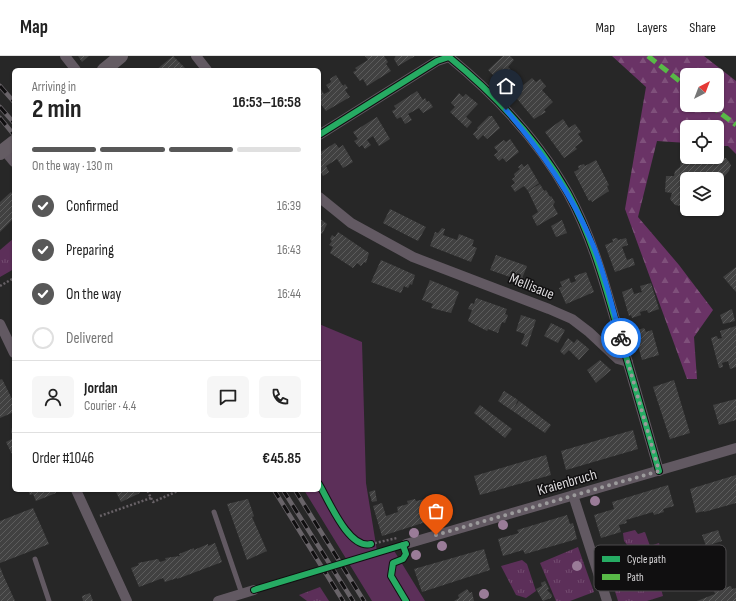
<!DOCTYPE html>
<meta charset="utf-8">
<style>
:root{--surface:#fff;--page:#f6f6f6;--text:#222;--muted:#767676;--line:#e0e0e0;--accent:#585858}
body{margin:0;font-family:"Sofia Sans Condensed",sans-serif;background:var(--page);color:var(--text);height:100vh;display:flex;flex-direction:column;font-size:15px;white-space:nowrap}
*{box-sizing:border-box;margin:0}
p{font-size:13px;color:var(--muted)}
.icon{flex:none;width:22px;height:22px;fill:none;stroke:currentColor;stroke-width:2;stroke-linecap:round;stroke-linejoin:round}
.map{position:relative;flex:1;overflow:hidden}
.sheet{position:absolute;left:12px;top:12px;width:309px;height:424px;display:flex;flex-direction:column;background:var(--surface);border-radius:6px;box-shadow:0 1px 3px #0004}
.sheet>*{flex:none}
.needle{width:26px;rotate:42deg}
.tools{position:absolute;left:680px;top:12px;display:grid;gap:8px}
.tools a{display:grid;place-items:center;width:44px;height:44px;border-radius:6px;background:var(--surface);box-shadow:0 1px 3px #0004;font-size:20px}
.pin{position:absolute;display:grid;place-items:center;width:34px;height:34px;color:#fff;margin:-41px -17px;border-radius:50% 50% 50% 0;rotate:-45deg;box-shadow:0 0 4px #0007}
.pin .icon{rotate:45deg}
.courier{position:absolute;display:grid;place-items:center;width:40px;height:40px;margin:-20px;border:3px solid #1a73e8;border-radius:50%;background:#fff;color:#222;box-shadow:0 1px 5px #0007}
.head em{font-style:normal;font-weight:700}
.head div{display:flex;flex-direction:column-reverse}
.head{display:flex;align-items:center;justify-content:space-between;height:68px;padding:0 20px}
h1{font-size:26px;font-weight:700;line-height:30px}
.bar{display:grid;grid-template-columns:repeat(4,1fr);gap:6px 4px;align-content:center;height:48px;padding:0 20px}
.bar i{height:5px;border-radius:3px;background:var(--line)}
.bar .selected{background:var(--accent)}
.bar p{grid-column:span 4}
.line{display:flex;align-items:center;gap:10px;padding:0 20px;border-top:1px solid var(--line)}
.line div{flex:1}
.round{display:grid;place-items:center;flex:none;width:42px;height:42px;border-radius:6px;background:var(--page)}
ol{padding:0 20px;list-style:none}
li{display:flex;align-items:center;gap:12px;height:44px}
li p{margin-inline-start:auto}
li .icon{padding:4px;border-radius:50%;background:var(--accent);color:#fff;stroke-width:4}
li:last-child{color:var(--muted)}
li i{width:22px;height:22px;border:2px solid var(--line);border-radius:50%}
header{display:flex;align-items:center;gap:24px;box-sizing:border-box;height:56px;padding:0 20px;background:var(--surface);border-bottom:1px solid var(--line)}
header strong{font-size:19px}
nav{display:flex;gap:22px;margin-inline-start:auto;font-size:14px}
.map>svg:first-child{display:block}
</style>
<header>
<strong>Map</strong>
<nav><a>Map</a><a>Layers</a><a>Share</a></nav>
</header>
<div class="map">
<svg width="736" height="545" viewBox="0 0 736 545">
<defs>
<pattern id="grass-tufts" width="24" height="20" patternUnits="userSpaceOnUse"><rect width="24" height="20" fill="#5c2f59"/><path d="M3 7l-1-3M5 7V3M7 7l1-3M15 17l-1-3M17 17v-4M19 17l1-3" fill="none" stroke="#734c70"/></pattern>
<pattern id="forest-firs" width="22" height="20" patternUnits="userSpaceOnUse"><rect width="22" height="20" fill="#6a3366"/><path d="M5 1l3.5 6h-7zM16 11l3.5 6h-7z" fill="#7f507b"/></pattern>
<pattern id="building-hatch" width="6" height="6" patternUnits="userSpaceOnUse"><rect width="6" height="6" fill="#414141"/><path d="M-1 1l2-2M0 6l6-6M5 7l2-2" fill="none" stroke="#5c5c5c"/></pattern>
</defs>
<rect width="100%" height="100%" fill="#272727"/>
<g fill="url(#grass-tufts)">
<path d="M 14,182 L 14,213 L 0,221 L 0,194 Z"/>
<path d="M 635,474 L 638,478 L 645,476 L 650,490 L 659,487 L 665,511 L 656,515 L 663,540 L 647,545 L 618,545 L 613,529 L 628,524 L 624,509 L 634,507 L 630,493 L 624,485 L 623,477 Z"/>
<path d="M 578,491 L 594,536 L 570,545 L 556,545 L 540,507 Z"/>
<path d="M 522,504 L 527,508 L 536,535 L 526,542 L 516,539 L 501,510 Z"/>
<path d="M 320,531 L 329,545 L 307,545 L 299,539 Z"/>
</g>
<path fill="url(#forest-firs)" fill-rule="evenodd" d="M 612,0 L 704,0 L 736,25 L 736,98 L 728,90 L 717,90 L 717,71 L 687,71 L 687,87 L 657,85 L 638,161 L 679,209 L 713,254 L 694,281 L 697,323 L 687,323 L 625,153 L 646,31 ZM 687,19 L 717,19 L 717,49 L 687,49 Z"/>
<path fill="#5c2f59" d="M 319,268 L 362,286 L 366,427 L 377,495 L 379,497 L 393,493 L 425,545 L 372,545 L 304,434 L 319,434 Z"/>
<g fill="url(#building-hatch)">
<path d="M 78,0 L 89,0 L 82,6 Z"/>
<path d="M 173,0 L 185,12 L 183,14 L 156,14 Z"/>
<path d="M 365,0 L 384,0 L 388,6 L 386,8 L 391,15 L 367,30 L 363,23 L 360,25 L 353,16 L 357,14 L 355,12 L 368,4 Z"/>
<path d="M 396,0 L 415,0 L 398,10 L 394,3 Z"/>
<path d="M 503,0 L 510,0 L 514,4 L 508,11 L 513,16 L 510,18 L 512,20 L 506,27 L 504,25 L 501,27 L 488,14 Z"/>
<path d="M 336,19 L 343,30 L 345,28 L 348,32 L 345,34 L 350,41 L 326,55 L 320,47 L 319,47 L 319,30 L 324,38 L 330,35 L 326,29 L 331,26 L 330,23 Z"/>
<path d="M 532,22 L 536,26 L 540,23 L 546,30 L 542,34 L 553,46 L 544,54 L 546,56 L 534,63 L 513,38 L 516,36 L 514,34 L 520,29 L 521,31 Z"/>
<path d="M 417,35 L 423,44 L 425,42 L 427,46 L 429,45 L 433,51 L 423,57 L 419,52 L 408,58 L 412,64 L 405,68 L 401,61 L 397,63 L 392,55 L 396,53 L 394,50 Z"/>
<path d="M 459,37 L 463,41 L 466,38 L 478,48 L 466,61 L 472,66 L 467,72 L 450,56 L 455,51 L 451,47 Z"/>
<path d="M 489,60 L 492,60 L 500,72 L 487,83 L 483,79 L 478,84 L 473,78 L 478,73 L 477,72 Z"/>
<path d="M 377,61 L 390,83 L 379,90 L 373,80 L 367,84 L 371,89 L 365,93 L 362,89 L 359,91 L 354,85 L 358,83 L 353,76 Z"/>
<path d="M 563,63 L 569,72 L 575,68 L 581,76 L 578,78 L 583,85 L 575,91 L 577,93 L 564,102 L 545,76 Z"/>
<path d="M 510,83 L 519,96 L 506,106 L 503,102 L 499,105 L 494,99 L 498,96 L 494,91 L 504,84 L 506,86 Z"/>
<path d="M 335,87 L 339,92 L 343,89 L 353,106 L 343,112 L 337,103 L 326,110 L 329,116 L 323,120 L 319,114 L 319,97 Z"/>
<path d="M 717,93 L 721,96 L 720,102 L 726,102 L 731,109 L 729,115 L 721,124 L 720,129 L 723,132 L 721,140 L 724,144 L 724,147 L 717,152 L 717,123 L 687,123 L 687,153 L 696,153 L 692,156 L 685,156 L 681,150 L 675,149 L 670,143 L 672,137 L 665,136 L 666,120 L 674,120 L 675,115 L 680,111 L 681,104 L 686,100 L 717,101 Z"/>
<path d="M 596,104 L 609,129 L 607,130 L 609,135 L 592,146 L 591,144 L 589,145 L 574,116 L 579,113 L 578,110 L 584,108 L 585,110 Z"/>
<path d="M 522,108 L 524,111 L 528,108 L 539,127 L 528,135 L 524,130 L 515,136 L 511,130 L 515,127 L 512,123 L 515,121 L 514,118 L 520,113 L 518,111 Z"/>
<path d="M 540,128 L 544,135 L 546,134 L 550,141 L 551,140 L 555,146 L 553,149 L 558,158 L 537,170 L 532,160 L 538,156 L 528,135 Z"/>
<path d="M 11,136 L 14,140 L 14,164 L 13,163 L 0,176 L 0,146 Z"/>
<path d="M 390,153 L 426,171 L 418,185 L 383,167 Z"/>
<path d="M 319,162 L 327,168 L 322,178 L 319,177 Z"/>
<path d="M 562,164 L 567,177 L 556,181 L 551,170 Z"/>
<path d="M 442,172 L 445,173 L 443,179 L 457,184 L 459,178 L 474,184 L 472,190 L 477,192 L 471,206 L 430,190 L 435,176 L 438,177 Z"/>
<path d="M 338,176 L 369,197 L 366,207 L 364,206 L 361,210 L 357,207 L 353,212 L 330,197 L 333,191 L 329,189 L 332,185 L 330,183 L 332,179 L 335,181 Z"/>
<path d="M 617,182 L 618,184 L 626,182 L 628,189 L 622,191 L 627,204 L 633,202 L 635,209 L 615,216 L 605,189 L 613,186 L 612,183 Z"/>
<path d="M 496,199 L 527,210 L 521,225 L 490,214 Z"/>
<path d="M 381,204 L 415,219 L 412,229 L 410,228 L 408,232 L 404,230 L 401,237 L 371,226 Z"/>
<path d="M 736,211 L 736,236 L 723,221 Z"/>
<path d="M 586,216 L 594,236 L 566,248 L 559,232 L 562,231 L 560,226 L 569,222 L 571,227 L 576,225 L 574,220 Z"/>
<path d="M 430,224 L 459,236 L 451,257 L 431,252 L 433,248 L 422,244 Z"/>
<path d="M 651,227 L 659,253 L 648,257 L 647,254 L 640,256 L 641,259 L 632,262 L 631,259 L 629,260 L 622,236 L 632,232 L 634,238 L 642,236 L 640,230 Z"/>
<path d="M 476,242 L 507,253 L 505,258 L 508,259 L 505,267 L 502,266 L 498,277 L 488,273 L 487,275 L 468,265 L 472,254 L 468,253 L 471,247 L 474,248 Z"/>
<path d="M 732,253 L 735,265 L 723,268 L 720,259 Z"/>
<path d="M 521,259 L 536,264 L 527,291 L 521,288 L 525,278 L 516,275 Z"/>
<path d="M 551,267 L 565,274 L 558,287 L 544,280 Z"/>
<path d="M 736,270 L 736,311 L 730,313 L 728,305 L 722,307 L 723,311 L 719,312 L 711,282 L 717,280 L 718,283 L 722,282 L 720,275 Z"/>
<path d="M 644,272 L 646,276 L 652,274 L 659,299 L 642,304 L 634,275 Z"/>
<path d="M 568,282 L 574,287 L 577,283 L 589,293 L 579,304 L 569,294 L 564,299 L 560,295 Z"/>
<path d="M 600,304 L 611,314 L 596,327 L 587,314 Z"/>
<path d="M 2,323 L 13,345 L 14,356 L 0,362 L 0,324 Z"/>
<path d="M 674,324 L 690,377 L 670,383 L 653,331 Z"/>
<path d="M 504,335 L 518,344 L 514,352 L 519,345 L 551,369 L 545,377 L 498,345 Z"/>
<path d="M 736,343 L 736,364 L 719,369 L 713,349 Z"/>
<path d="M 480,349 L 512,373 L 505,382 L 474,357 Z"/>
<path d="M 12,372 L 14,373 L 14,402 L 6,386 L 14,382 L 11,376 Z"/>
<path d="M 633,374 L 638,393 L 566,414 L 561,395 Z"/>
<path d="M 546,399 L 551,419 L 480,439 L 474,420 Z"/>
<path d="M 736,419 L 736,447 L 704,456 L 704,455 L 696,457 L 690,433 Z"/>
<path d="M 668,429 L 674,450 L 663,453 L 664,456 L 654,459 L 653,456 L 626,464 L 627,467 L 619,469 L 621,476 L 601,482 L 594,459 L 614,453 L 612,446 Z"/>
<path d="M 28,434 L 55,434 L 56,437 L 36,445 L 33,438 L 30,439 Z"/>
<path d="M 115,434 L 138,434 L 140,437 L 121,446 Z"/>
<path d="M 375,434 L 377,445 L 372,446 L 369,436 Z"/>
<path d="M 248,443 L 254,460 L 252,461 L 267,495 L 247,504 L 227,448 Z"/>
<path d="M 415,443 L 416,445 L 425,443 L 432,464 L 382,480 L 373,450 L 382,447 L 386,460 L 398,456 L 397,451 L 408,448 L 407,445 Z"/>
<path d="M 33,452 L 49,488 L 0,507 L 0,465 Z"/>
<path d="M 567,459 L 570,468 L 573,467 L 577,483 L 525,498 L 523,494 L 503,500 L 498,483 L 519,477 L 517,474 Z"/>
<path d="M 718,474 L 722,485 L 706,490 L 702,479 Z"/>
<path d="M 215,487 L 222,506 L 177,523 L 177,522 L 165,526 L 163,522 L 139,531 L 131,512 L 139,509 L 138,507 L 158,503 L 160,506 L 166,504 L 165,502 L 180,500 L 179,498 L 194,492 L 194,494 L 208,488 L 208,490 Z"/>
<path d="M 484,493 L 490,514 L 422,536 L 414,513 Z"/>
<path d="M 0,511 L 4,521 L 15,545 L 0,545 Z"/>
<path d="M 545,525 L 549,533 L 547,534 L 552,539 L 551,542 L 543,545 L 536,533 L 542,530 L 541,527 Z"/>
<path d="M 731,530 L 732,533 L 736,532 L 736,545 L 697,545 L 715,538 L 714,535 Z"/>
<path d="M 467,533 L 470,537 L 472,536 L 474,545 L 454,545 L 459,542 L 458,539 Z"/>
<path d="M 90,537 L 93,545 L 83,545 L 82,540 Z"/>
</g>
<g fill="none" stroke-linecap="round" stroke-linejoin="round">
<g stroke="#686267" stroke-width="2.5" stroke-dasharray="2 2" stroke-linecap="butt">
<path d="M 0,230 L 14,222"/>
<path d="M 151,442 L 153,446 L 180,434"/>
<path d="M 100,460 L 151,442 L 147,434"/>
<path d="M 371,488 L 397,482"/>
</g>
<g stroke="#625962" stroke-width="5">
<path d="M 214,456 L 242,538"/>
<path d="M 35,503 L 49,545"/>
</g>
<g stroke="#625962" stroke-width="10">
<path d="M 65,0 L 76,14"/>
<path d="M 196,0 L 207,14"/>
<path d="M 319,79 L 437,5 L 449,1 C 494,38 539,85 568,137 C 591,179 603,222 616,267 C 631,316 645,366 659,415"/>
<path d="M 4,94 L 14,106"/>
<path d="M 319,141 L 351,167 L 413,201 L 549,253 L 572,263 L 589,276 L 618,303 L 628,306"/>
<path d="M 0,268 L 14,297"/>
<path d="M 76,434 L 127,545"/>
<path d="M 573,439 L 607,545"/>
<path d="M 406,488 L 736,392"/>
<path d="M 218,545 L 254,534"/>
</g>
<g stroke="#645c63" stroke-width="14">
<path d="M 104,14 L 121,0"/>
<path d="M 0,97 L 14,86"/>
</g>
<g stroke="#686368" stroke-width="4.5">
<g id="rail">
<path d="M 0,30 L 14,46"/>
<path d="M 0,51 L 14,67"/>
<path d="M 0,62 L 14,79"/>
<path d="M 274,434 L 343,545"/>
<path d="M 283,434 L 353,545"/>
<path d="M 295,434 L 364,545"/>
</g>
</g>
<use href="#rail" stroke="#100f10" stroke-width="3" stroke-dasharray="9" stroke-linecap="butt"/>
<g stroke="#58b947" stroke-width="5" stroke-dasharray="10 5" stroke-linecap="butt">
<path d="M 648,0 L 687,31"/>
<path d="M 710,49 L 736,69"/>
</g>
<g stroke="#100f10" stroke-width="8">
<g id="cycleway">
<path d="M 319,79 L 437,5 L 449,1 C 494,38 539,85 568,137 C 591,179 603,222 616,267 C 631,316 645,366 659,415"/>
<path d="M 319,428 C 329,445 349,494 371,488"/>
<path d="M 403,489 L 406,498 L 403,503 L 393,507 L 391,520 L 406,545"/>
<path d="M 254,534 L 406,488"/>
</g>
</g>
<use href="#cycleway" stroke="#26ab63" stroke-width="6"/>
</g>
<g fill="#9a7c98">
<circle cx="595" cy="445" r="5"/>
<circle cx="503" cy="469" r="5"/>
<circle cx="414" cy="477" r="5"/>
<circle cx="442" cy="490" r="5"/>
<circle cx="416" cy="499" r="5"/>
<circle cx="577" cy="510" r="5"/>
<circle cx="484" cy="538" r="5"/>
</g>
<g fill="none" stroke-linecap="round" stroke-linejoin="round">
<path stroke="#9b9a9b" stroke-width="4" stroke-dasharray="0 7.2" d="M 436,479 L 659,415 L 621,282"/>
<path stroke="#1a73e8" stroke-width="5" d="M 506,54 C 541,95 572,138 593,189 C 605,218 612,251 621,282"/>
</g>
<g text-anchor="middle" stroke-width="3" stroke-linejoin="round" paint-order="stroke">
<g font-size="15" fill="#dad8da" stroke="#100f10">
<text transform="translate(532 230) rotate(22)" y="5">Mellisaue</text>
<text transform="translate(567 426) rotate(-16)" y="5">Kraienbruch</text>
</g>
</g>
<rect x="594" y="489" width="132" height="46" rx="6" fill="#100f10" stroke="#4d4b4d" stroke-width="1"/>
<rect x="602" y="500" width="18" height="6" fill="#26ab63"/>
<rect x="602" y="518" width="18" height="6" fill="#58b947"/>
<g font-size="11" fill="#dad8da">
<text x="627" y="507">Cycle path</text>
<text x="627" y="525">Path</text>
</g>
</svg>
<div class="tools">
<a><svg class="needle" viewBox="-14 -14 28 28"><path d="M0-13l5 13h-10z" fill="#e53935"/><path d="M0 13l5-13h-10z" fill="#767676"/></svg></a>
<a><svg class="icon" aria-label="locate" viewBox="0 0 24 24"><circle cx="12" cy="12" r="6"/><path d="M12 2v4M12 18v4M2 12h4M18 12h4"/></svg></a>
<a><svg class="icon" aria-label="layers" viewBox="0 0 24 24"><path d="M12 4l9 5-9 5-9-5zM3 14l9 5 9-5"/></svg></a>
</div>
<div class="pin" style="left:436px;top:479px;background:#ea580c"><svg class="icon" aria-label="bag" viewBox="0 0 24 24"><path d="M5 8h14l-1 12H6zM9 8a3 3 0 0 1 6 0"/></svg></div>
<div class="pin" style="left:506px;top:54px;background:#1f2937"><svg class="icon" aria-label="home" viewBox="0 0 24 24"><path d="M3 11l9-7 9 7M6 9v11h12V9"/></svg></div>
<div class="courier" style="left:621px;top:282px"><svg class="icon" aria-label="bike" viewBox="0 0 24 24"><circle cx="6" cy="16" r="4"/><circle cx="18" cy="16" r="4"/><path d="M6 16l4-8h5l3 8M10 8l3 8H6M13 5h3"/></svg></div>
<section class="sheet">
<div class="head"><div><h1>2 min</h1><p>Arriving in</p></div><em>16:53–16:58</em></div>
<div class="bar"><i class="selected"></i><i class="selected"></i><i class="selected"></i><i></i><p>On the way · 130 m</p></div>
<ol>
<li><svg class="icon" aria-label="check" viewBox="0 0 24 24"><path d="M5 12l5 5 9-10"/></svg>Confirmed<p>16:39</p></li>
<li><svg class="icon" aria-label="check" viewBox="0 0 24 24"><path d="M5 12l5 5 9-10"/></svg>Preparing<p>16:43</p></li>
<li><svg class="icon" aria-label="check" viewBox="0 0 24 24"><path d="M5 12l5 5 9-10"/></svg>On the way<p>16:44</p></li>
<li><i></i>Delivered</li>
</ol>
<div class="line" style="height:72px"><a class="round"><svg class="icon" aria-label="person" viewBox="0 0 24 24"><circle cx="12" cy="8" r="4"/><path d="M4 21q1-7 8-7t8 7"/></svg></a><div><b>Jordan</b><p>Courier · 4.4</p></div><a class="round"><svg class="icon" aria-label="chat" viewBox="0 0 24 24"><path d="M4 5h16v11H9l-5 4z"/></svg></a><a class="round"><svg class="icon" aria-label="phone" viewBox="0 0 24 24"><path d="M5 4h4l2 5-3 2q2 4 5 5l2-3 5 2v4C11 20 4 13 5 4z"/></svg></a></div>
<div class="line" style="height:52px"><div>Order #1046</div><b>€45.85</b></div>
</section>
</div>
